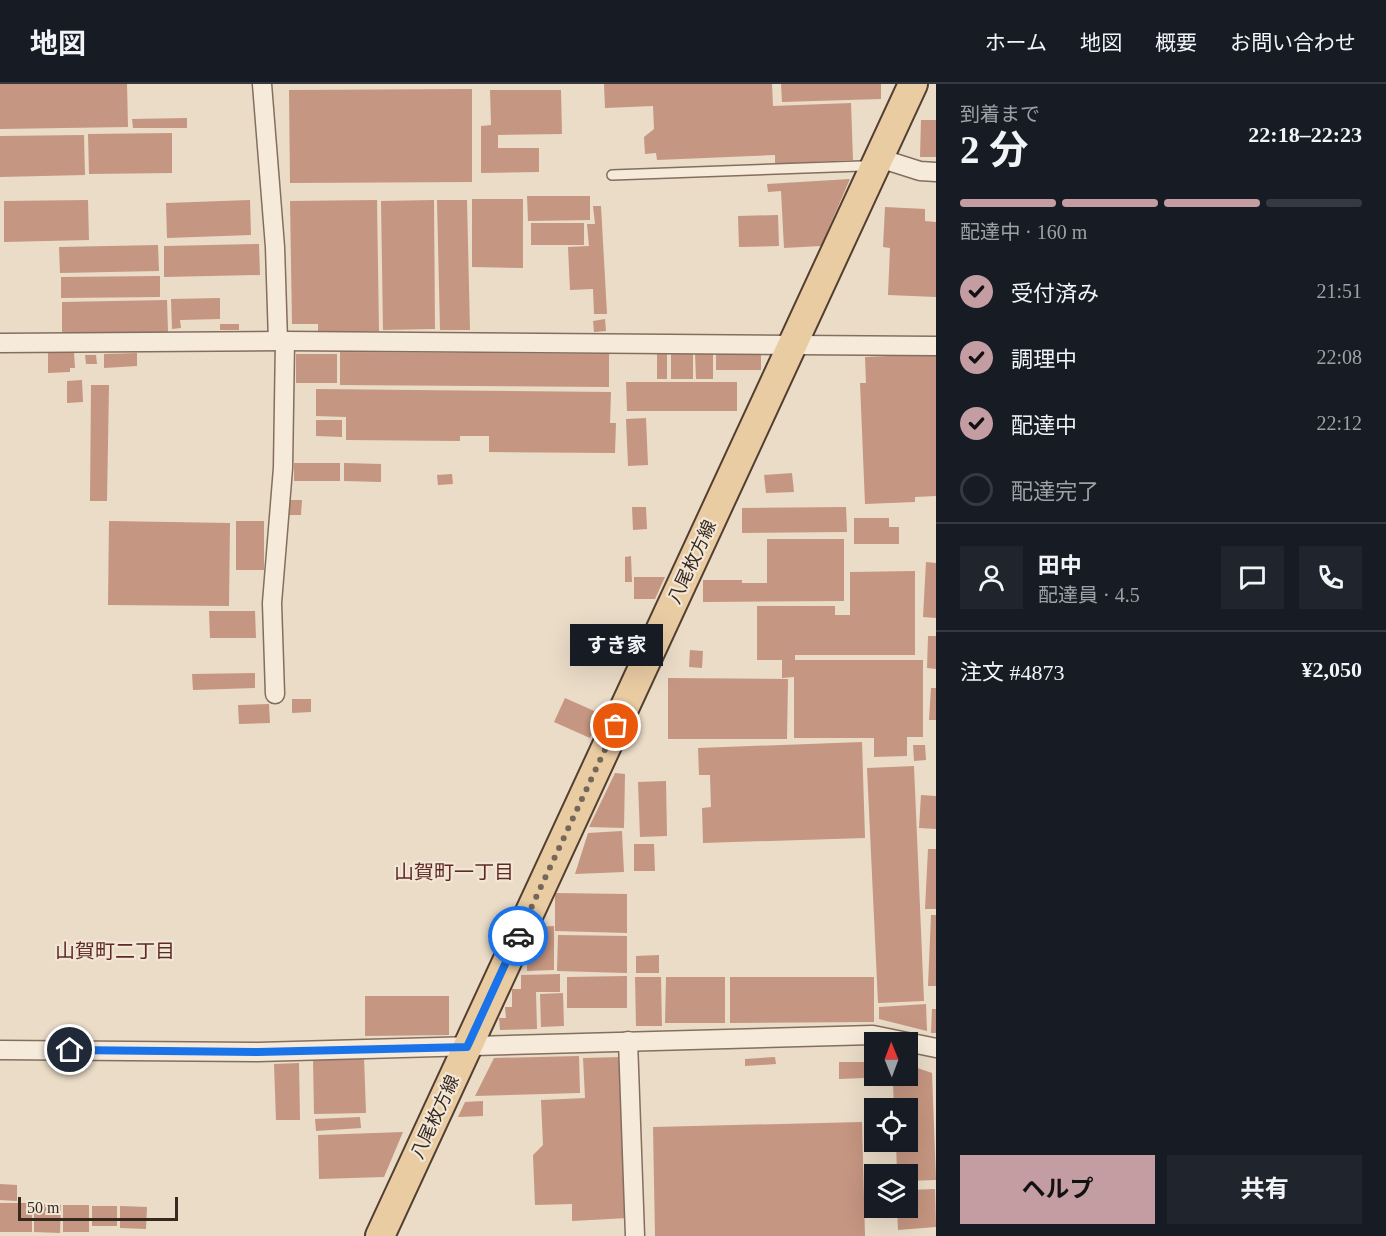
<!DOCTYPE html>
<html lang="ja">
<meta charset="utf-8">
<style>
:root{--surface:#171b24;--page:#20242c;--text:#f1f3f6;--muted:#9ea1a6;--line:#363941;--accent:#c49da3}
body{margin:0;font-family:"Times New Roman","Noto Sans JP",serif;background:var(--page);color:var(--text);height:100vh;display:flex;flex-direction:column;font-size:22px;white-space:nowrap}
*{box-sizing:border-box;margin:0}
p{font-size:20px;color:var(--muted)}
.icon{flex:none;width:33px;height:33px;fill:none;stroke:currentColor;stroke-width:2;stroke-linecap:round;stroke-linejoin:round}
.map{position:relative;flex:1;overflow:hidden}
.sheet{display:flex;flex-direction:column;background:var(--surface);width:450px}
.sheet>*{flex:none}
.needle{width:39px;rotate:359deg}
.controls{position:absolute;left:864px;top:948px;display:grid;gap:12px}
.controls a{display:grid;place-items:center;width:54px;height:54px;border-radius:0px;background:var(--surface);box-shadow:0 6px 24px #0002;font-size:30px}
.scale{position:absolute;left:18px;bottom:15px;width:160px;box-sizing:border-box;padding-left:6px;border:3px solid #362920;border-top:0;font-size:16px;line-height:21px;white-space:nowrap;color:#362920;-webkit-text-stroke:4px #f2e7d6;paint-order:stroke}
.pin{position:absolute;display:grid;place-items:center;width:51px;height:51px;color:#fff;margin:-26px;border:3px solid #fff;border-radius:50%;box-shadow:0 2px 6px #0007}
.courier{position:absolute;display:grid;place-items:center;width:60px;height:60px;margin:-30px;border:4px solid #1a73e8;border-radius:50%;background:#fff;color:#222;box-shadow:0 2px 8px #0007}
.bubble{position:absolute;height:42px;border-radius:0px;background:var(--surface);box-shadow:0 6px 24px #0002;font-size:20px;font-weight:700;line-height:42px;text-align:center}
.summary em{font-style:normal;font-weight:700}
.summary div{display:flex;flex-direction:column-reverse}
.summary{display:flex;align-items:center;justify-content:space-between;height:102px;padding:0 24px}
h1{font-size:39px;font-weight:700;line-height:45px}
.bar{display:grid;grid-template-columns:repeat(4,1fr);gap:9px 6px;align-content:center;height:72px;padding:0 24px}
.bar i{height:8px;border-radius:4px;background:var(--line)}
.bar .active{background:var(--accent)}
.bar p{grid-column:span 4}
.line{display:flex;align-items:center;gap:15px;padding:0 24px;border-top:2px solid var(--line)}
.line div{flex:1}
.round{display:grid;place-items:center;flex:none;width:63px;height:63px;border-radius:0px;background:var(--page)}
ol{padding:0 24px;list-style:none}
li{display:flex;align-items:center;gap:18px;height:66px}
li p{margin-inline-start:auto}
li .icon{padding:6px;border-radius:50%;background:var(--accent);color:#111;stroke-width:4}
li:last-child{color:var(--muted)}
li i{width:33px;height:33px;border:3px solid var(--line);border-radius:50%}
.primary-button{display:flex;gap:12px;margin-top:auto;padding:12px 24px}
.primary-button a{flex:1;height:69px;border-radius:0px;background:var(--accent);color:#111;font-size:24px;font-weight:700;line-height:69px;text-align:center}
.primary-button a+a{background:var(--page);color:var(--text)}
header{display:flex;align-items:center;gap:36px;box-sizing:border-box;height:84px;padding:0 30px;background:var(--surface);border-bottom:2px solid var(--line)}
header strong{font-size:28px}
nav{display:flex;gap:33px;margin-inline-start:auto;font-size:21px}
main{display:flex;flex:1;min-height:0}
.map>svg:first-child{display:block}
</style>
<header>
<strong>地図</strong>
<nav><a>ホーム</a><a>地図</a><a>概要</a><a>お問い合わせ</a></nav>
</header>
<main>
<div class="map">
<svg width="936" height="1152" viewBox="0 0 936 1152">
<rect width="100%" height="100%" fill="#eadcc7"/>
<g fill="#c59681">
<path d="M 0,0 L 127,0 L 128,43 L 0,45 Z"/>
<path d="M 604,0 L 772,0 L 773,22 L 851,19 L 853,76 L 775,80 L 775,71 L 657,76 L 656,69 L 645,70 L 644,53 L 654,45 L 653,22 L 605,24 Z"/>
<path d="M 781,0 L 881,0 L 881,15 L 782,18 Z"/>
<path d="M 472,5 L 472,98 L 290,99 L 289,6 Z"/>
<path d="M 490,6 L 561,6 L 562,50 L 498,51 L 498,64 L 539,64 L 539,88 L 481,89 L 481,42 L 491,41 Z"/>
<path d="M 187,34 L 187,44 L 133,44 L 132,35 Z"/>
<path d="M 921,36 L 936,36 L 936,73 L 920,73 Z"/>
<path d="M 172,49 L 172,89 L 89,90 L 88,50 Z"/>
<path d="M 84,51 L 85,91 L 0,93 L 0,52 Z"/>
<path d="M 850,95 L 821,162 L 784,164 L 781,107 L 768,108 L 767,100 Z"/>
<path d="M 527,112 L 590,112 L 590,136 L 528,137 Z"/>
<path d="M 472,115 L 523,115 L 523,184 L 472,183 Z"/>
<path d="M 88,116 L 89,156 L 4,158 L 4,117 Z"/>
<path d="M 250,116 L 251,151 L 167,154 L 166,119 Z"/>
<path d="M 377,116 L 379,247 L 318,248 L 318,240 L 292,240 L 290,117 Z"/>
<path d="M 434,116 L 435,245 L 383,246 L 381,117 Z"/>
<path d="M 437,116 L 467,116 L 470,246 L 440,246 Z"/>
<path d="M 593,122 L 601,122 L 607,230 L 594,230 L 593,205 L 570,206 L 568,163 L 589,162 L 587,140 L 595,140 Z"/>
<path d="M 885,123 L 925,125 L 925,137 L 936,138 L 936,213 L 888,211 L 890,164 L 883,163 Z"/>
<path d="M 778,131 L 779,162 L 739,163 L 738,132 Z"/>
<rect x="531" y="139" width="53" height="22"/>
<path d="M 259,160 L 260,191 L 164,193 L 164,162 Z"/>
<path d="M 158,161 L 159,187 L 60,189 L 59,163 Z"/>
<path d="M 160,192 L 160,213 L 61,214 L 61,193 Z"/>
<path d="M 220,214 L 220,235 L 180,236 L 181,244 L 172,245 L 171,215 Z"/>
<path d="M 167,216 L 168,248 L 62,248 L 62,218 Z"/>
<path d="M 605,235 L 606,247 L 594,248 L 593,237 Z"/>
<rect x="220" y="240" width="19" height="6"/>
<rect x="657" y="267" width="10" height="28"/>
<rect x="671" y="267" width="22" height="28"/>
<path d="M 74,268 L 75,284 L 70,284 L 70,288 L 48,289 L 48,269 Z"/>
<path d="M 340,268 L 609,270 L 609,303 L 340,301 Z"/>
<path d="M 695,268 L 713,268 L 713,295 L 696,295 Z"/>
<rect x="716" y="268" width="45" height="18"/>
<path d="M 137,269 L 137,282 L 104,284 L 104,270 Z"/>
<rect x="296" y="270" width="41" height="29"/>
<path d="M 936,270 L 936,412 L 915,413 L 915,418 L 865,420 L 860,299 L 866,299 L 865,273 Z"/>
<path d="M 85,271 L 96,271 L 97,280 L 86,280 Z"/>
<path d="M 82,296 L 83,318 L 67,319 L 67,297 Z"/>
<path d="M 626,298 L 737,298 L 737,327 L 627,327 Z"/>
<path d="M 91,301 L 109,301 L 107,417 L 90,417 Z"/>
<path d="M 316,305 L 611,308 L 610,339 L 616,339 L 615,369 L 489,368 L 489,352 L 460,352 L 460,357 L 346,356 L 346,333 L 316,332 Z"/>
<path d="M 646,334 L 648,381 L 628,382 L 626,335 Z"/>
<path d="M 316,336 L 342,336 L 342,353 L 316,352 Z"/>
<rect x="294" y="379" width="46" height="18"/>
<path d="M 344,379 L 381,380 L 381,398 L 344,397 Z"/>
<path d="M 792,389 L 794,408 L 766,409 L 764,391 Z"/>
<path d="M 452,390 L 453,400 L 438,401 L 437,391 Z"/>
<path d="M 289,416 L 302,416 L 301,431 L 289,431 Z"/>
<path d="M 632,423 L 646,423 L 647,445 L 633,446 Z"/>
<path d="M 846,423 L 847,448 L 742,449 L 742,424 Z"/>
<path d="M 854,434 L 889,434 L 889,443 L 899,443 L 899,460 L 854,460 Z"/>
<path d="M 109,437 L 230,439 L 229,522 L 108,521 Z"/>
<rect x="236" y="437" width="28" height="49"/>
<path d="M 767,455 L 844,455 L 844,517 L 703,518 L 703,496 L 742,496 L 742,499 L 767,499 Z"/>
<path d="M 631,472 L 632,498 L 625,498 L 625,473 Z"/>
<path d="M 926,478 L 936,479 L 936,534 L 923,533 Z"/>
<path d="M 915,487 L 915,571 L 795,571 L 795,576 L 923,576 L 923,653 L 907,653 L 907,672 L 874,673 L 874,654 L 794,654 L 794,593 L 782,594 L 782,576 L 757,576 L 757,522 L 835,522 L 835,531 L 850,531 L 850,488 Z"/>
<path d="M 634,493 L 665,493 L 655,515 L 634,515 Z"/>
<path d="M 209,527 L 255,527 L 256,554 L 210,554 Z"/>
<path d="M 928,552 L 936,552 L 936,585 L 927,584 Z"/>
<path d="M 690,566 L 703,567 L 702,584 L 689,583 Z"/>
<path d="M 255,589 L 255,604 L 193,606 L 192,590 Z"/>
<path d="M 668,594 L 788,595 L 787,655 L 668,655 Z"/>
<path d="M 931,604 L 936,604 L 936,636 L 929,636 Z"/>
<path d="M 565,614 L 601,630 L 590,654 L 554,638 Z"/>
<path d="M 292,615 L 311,615 L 311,628 L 292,629 Z"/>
<path d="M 269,620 L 270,639 L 239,640 L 238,621 Z"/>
<path d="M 862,658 L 865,754 L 703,759 L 702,724 L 711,723 L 710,691 L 699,691 L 698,664 Z"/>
<path d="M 913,661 L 925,661 L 926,676 L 914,677 Z"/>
<path d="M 914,682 L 924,917 L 878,919 L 867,684 Z"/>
<path d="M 615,689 L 625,690 L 624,744 L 589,743 Z"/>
<path d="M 666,697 L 667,752 L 640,753 L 638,698 Z"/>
<path d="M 921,711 L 936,712 L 936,745 L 919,744 Z"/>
<path d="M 622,747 L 624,788 L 575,790 L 588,749 Z"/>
<path d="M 634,760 L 654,760 L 655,787 L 634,787 Z"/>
<path d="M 928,765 L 936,765 L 936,825 L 925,825 Z"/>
<path d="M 555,809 L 627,810 L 627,849 L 555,847 Z"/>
<path d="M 931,831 L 936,831 L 936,902 L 928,902 Z"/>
<path d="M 554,842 L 554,886 L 527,887 L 527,873 L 536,863 L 536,843 Z"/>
<path d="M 558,851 L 627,852 L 627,889 L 557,887 Z"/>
<path d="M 659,871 L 659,889 L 636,889 L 636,872 Z"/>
<path d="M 560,890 L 560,908 L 536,908 L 537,945 L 500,946 L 499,934 L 506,934 L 505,923 L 512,923 L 512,905 L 521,905 L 521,891 Z"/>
<path d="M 627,892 L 627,924 L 567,924 L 567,893 Z"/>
<path d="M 635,893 L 661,893 L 662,942 L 636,942 Z"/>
<path d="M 666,893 L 725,893 L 725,939 L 665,939 Z"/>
<path d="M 730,893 L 874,893 L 874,938 L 730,939 Z"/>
<path d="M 563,909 L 564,942 L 541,943 L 540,910 Z"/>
<path d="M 365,912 L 449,912 L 449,951 L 365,952 Z"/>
<path d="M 926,920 L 927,947 L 879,935 L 879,923 Z"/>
<path d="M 932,925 L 936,925 L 936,949 L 931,949 Z"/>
<path d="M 579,972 L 580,1009 L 475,1012 L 494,974 Z"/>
<path d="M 364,973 L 366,1029 L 314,1030 L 313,974 Z"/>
<path d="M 622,973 L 628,1134 L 572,1137 L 572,1120 L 535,1121 L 533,1071 L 543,1061 L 541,1016 L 585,1014 L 583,974 Z"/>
<path d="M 775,973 L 776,980 L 745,982 L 745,975 Z"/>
<path d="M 839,978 L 864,978 L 865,994 L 839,995 Z"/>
<path d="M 299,979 L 300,1036 L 276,1036 L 274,980 Z"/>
<path d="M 909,981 L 932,989 L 936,1096 L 908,1097 L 908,1090 L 897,1090 L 896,1058 L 908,1058 L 908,1024 L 894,1024 L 893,1000 L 910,1000 Z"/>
<path d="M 483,1017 L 483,1032 L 458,1033 L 465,1018 Z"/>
<path d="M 360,1033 L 361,1044 L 316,1047 L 315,1035 Z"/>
<path d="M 862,1038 L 865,1152 L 655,1152 L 653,1043 Z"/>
<path d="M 403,1048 L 384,1093 L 319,1095 L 318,1051 Z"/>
<path d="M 0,1100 L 17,1101 L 17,1117 L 0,1116 Z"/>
<path d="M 935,1105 L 936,1143 L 898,1146 L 897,1124 L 908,1124 L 908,1106 Z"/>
<rect x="0" y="1119" width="32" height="29"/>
<path d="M 34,1120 L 61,1121 L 60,1149 L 34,1148 Z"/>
<rect x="63" y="1121" width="26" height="27"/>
<rect x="92" y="1122" width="25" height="20"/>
<path d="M 120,1122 L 147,1123 L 146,1145 L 120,1144 Z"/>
</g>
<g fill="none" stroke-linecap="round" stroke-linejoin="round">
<g stroke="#846e5e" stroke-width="12">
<path id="lane" d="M 612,91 L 861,82 L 870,85"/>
</g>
<g stroke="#846e5e" stroke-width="21">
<g id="street">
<path d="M 262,0 L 275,163 L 278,257"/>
<path d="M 879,74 L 920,87 L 936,88"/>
<path d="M 0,259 L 285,257 L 936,262"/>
<path d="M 275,610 L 272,519 L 283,384 L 285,257"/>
<path d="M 628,957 L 635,1152"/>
<path d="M 0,966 L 258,968 L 873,951 L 936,964"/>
</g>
</g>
<g stroke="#533e32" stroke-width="32">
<path id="primary" d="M 380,1152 L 913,0"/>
</g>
<use href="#lane" stroke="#f6eada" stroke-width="9"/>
<use href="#street" stroke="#f6eada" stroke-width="18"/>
<use href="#primary" stroke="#eacca3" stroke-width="28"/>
</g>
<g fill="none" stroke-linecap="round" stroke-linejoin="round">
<path stroke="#75685a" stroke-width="6" stroke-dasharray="0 10.8" d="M 518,852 L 616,642"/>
<path stroke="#1a73e8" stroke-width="8" d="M 70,966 L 258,968 L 467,963 L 518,852"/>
</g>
<g text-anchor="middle" stroke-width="4.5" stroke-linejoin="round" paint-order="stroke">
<g font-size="18" fill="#362920" stroke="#f2e7d6">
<text transform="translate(692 478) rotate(-65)" y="6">八尾枚方線</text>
<text transform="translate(435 1033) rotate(-65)" y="6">八尾枚方線</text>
</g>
<g font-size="20" fill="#5f2a24" stroke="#f2e7d6">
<text x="454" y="795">山賀町一丁目</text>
<text x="115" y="874">山賀町二丁目</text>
</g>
</g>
</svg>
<div class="controls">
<a><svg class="needle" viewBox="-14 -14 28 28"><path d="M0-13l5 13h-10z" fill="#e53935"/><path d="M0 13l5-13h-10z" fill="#9ea1a6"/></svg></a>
<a><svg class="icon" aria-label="locate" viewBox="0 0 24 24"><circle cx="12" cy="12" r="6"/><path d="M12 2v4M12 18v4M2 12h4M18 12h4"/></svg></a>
<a><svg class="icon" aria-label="layers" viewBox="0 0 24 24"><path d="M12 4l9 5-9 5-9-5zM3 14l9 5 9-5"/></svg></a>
</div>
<div class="scale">50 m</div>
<div class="pin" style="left:616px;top:642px;background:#ea580c"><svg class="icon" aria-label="bag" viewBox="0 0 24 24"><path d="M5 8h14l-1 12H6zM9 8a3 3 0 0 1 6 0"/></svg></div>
<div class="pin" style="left:70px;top:966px;background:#1f2937"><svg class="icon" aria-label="home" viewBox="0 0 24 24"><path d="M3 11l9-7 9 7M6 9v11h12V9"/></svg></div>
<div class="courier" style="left:518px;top:852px"><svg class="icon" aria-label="car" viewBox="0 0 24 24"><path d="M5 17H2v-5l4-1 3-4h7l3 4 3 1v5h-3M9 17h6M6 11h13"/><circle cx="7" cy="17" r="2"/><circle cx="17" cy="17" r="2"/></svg></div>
<div class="bubble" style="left:570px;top:540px;width:93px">すき家</div>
</div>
<section class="sheet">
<div class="summary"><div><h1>2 分</h1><p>到着まで</p></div><em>22:18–22:23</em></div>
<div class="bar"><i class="active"></i><i class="active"></i><i class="active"></i><i></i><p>配達中 · 160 m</p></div>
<ol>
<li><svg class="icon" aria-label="check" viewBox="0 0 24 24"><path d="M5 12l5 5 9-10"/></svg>受付済み<p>21:51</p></li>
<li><svg class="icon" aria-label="check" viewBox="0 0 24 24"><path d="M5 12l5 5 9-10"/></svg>調理中<p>22:08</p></li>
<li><svg class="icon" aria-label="check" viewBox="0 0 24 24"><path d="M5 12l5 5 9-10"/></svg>配達中<p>22:12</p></li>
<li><i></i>配達完了</li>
</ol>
<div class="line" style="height:108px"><a class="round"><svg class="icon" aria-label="person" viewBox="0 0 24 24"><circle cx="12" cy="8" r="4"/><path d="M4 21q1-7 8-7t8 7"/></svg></a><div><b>田中</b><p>配達員 · 4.5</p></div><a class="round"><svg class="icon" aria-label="chat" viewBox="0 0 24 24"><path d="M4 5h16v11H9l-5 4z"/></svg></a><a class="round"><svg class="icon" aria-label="phone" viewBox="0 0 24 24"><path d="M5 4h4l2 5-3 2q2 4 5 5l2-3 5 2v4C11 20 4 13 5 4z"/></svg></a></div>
<div class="line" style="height:78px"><div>注文 #4873</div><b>¥2,050</b></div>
<div class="primary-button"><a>ヘルプ</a><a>共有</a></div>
</section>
</main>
